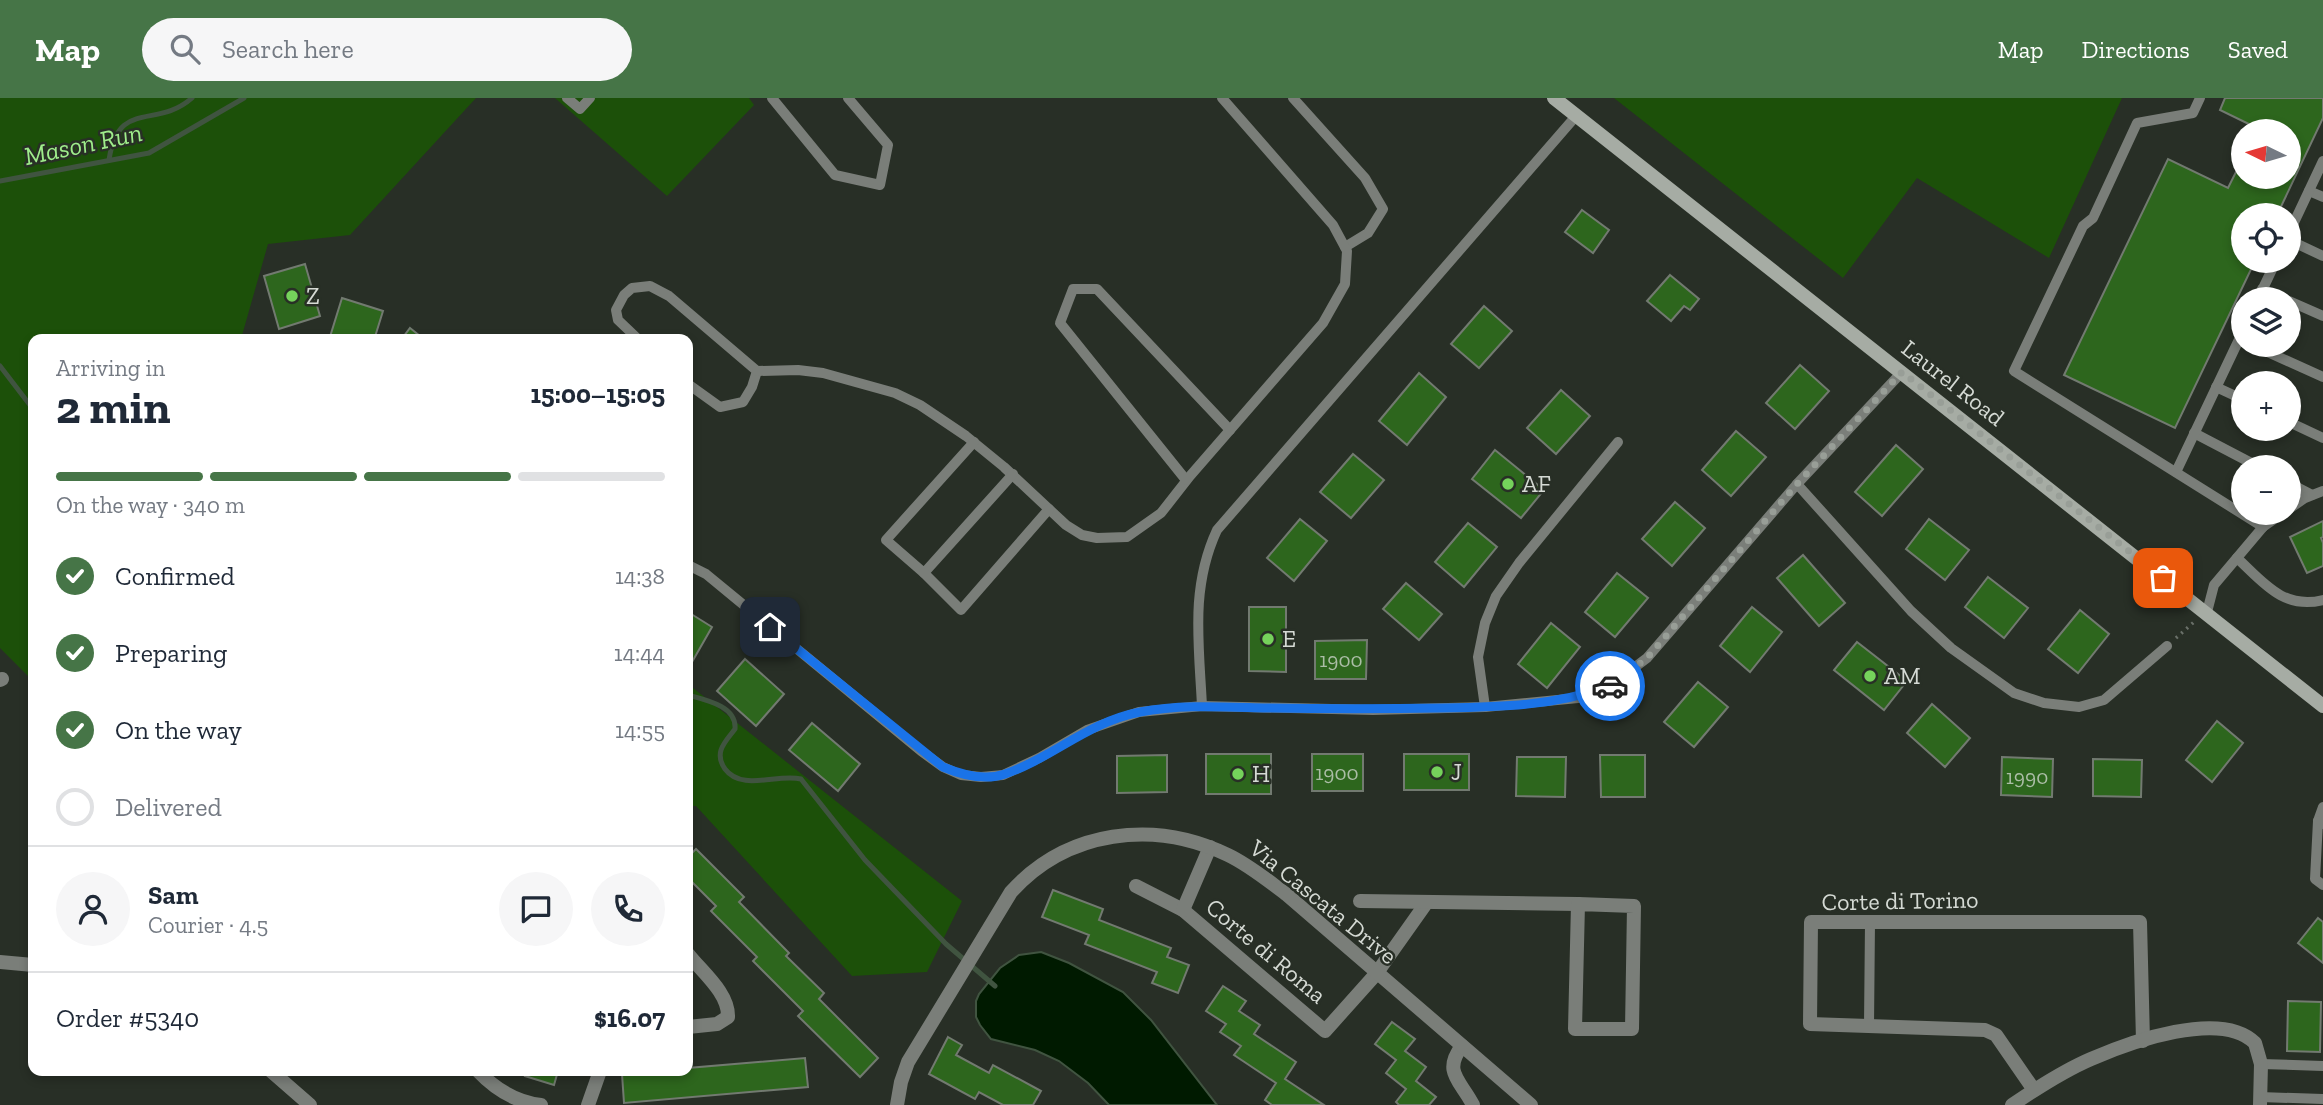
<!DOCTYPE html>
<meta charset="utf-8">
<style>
:root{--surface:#fff;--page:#f6f6f7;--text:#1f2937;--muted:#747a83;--line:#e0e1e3;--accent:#467547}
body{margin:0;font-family:"Zilla Slab",serif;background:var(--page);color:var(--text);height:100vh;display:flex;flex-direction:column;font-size:26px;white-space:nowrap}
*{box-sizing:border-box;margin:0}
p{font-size:23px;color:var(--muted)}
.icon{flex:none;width:38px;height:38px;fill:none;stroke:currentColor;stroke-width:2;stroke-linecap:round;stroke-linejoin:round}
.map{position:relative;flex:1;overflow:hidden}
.panel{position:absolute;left:28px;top:236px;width:665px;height:742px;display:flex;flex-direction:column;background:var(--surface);border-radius:14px;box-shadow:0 4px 10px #0003}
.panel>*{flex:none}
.needle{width:46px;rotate:275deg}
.buttons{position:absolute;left:2231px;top:21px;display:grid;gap:14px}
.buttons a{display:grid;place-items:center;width:70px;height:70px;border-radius:50%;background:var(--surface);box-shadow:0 4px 10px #0003;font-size:35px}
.pin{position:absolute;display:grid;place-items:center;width:60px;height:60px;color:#fff;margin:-30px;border-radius:14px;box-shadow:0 4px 10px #0006}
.courier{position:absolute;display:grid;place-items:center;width:70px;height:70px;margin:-35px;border:5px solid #1a73e8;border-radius:50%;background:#fff;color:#222;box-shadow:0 2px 9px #0007}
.overview em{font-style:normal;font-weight:700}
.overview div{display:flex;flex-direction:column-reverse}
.overview{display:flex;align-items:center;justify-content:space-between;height:119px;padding:0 28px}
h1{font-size:46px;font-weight:700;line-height:52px}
.bar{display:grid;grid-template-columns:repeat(4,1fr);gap:10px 7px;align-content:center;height:84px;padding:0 28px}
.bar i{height:9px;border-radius:5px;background:var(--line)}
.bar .selected{background:var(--accent)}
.bar p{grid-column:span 4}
.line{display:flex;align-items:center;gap:18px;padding:0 28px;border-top:2px solid var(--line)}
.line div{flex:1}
.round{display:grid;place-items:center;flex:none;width:74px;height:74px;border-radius:37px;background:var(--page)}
ol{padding:0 28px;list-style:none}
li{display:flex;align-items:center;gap:21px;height:77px}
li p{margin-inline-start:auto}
li .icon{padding:7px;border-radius:50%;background:var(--accent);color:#fff;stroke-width:4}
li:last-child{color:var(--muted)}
li i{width:38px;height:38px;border:4px solid var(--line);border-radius:50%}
header{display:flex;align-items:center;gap:42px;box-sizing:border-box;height:98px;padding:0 35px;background:var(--accent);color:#fff}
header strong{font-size:33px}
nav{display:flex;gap:38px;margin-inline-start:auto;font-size:24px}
.search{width:490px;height:63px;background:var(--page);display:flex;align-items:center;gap:18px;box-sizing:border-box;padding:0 24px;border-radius:38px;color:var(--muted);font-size:26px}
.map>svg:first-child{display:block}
</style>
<header>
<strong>Map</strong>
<div class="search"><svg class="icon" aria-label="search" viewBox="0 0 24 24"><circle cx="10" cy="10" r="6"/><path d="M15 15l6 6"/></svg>Search here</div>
<nav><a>Map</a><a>Directions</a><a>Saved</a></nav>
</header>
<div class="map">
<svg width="2323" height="1007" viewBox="0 0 2323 1007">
<rect width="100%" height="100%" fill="#282f26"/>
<g fill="#1c5009">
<path d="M 0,0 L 476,0 L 350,137 L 268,146 L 241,241 L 33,242 L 33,583 L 0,550 Z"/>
<path d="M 555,0 L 749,0 L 754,7 L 667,98 Z"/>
<path d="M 1614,0 L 2122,0 L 2049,160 L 1917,80 L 1843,180 Z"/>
<path d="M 688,586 L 962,803 L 927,874 L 852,878 L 696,708 L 688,708 Z"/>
</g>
<path fill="#001a00" stroke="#405440" stroke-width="2" d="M 1041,854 L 1069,865 L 1123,894 L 1151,922 L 1217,1007 L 1109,1007 L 1088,985 L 1059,963 L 1035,952 L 991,941 L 980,927 L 976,919 L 976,903 L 979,896 L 1000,870 L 1019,857 Z"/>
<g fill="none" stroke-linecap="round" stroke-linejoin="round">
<g stroke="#405440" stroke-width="5">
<path d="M 109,62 C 118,0 156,32 192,0"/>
<path d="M 0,83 L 149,55 L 244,0"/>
<path d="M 0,268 L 33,311"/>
<path d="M 688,597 C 706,602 737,608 735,631 C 726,643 713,654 725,671 C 742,694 778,675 801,681 L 865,762 L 946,846 L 995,888"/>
</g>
</g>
<g fill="#2d661d" stroke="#727a70" stroke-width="2">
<path d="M 2225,0 L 2323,0 L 2323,20 L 2277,117 L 2244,117 L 2244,163 L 2255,163 L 2175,330 L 2064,277 L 2168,61 L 2228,90 L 2244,58 L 2244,79 L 2289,79 L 2289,33 L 2255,33 L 2257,30 L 2220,12 Z"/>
<path d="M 1582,112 L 1609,132 L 1593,155 L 1565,134 Z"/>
<path d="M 305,166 L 320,218 L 279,231 L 264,178 Z"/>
<path d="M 1670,177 L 1699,201 L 1690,212 L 1684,208 L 1671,223 L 1647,203 Z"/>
<path d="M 342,200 L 383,213 L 374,242 L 329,242 Z"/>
<path d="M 1484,208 L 1512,233 L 1479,270 L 1451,246 Z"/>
<path d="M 410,230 L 425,242 L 401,242 Z"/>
<path d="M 1800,267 L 1829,293 L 1795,331 L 1766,305 Z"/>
<path d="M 1419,275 L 1446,299 L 1407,347 L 1379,323 Z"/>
<path d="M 1561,292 L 1590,318 L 1556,356 L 1527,330 Z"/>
<path d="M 1736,333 L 1766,359 L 1731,398 L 1702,372 Z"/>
<path d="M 1896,347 L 1923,371 L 1882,418 L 1855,394 Z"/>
<path d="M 1495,352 L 1544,392 L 1521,420 L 1472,381 Z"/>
<path d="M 1353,356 L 1384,382 L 1351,420 L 1320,394 Z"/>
<path d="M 1675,404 L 1705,430 L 1672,468 L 1642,441 Z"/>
<path d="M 1300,421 L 1327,443 L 1294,483 L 1267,460 Z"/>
<path d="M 1929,421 L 1969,452 L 1945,482 L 1906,451 Z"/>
<path d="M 2323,423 L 2323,439 L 2321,440 L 2323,445 L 2323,468 L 2307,475 L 2290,439 Z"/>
<path d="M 1468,425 L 1497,449 L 1464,489 L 1435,464 Z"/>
<path d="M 1803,457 L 1845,505 L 1819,528 L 1777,480 Z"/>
<path d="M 1617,475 L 1648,500 L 1615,539 L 1585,514 Z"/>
<path d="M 1988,479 L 2028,510 L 2004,540 L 1965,509 Z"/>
<path d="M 1406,485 L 1442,516 L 1419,542 L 1383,511 Z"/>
<path d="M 1249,509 L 1286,509 L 1286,574 L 1249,573 Z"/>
<path d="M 1752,509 L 1782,534 L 1750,574 L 1720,548 Z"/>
<path d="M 2080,512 L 2109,536 L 2078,575 L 2048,551 Z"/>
<path d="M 688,514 L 712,529 L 692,564 L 688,561 Z"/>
<path d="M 1551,525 L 1580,549 L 1547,590 L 1518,566 Z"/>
<path d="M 1367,542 L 1366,581 L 1315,581 L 1315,543 Z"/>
<path d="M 1857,544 L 1907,583 L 1884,612 L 1834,572 Z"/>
<path d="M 745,561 L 784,596 L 756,628 L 717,593 Z"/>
<path d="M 1698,584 L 1728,609 L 1694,649 L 1664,624 Z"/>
<path d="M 1932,606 L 1970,640 L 1945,669 L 1907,635 Z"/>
<path d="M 2217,623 L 2243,645 L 2212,684 L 2186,662 Z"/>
<path d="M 812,625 L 860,666 L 838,693 L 789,652 Z"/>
<rect x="1206" y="656" width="65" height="40"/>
<rect x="1312" y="656" width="51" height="37"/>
<rect x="1404" y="656" width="65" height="36"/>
<path d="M 1167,657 L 1167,694 L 1117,695 L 1117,658 Z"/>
<path d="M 1600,657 L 1645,657 L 1645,699 L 1601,699 Z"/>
<path d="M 1517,659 L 1566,659 L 1565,699 L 1516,698 Z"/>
<path d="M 2002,659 L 2053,661 L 2052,699 L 2001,697 Z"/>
<path d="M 2093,661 L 2142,662 L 2141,699 L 2093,698 Z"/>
<path d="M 696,751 L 744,799 L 739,804 L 789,855 L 786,858 L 824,895 L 819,901 L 878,960 L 860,979 L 798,918 L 803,913 L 753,863 L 757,859 L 711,813 L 716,808 L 688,780 L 688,759 Z"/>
<path d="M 1053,792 L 1103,811 L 1099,822 L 1171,850 L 1167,859 L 1189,867 L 1178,895 L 1152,885 L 1157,874 L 1085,846 L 1089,837 L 1042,819 Z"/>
<path d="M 2318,820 L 2323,824 L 2323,865 L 2298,845 Z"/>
<path d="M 1223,888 L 1246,903 L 1239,913 L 1260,927 L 1254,936 L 1296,964 L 1285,981 L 1324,1007 L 1272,1007 L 1265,1002 L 1276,985 L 1234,957 L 1241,948 L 1220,934 L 1226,926 L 1206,913 Z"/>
<path d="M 2288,903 L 2321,904 L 2320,954 L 2287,953 Z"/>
<path d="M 1392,924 L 1415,941 L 1405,953 L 1426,969 L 1416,983 L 1436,999 L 1429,1007 L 1399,1007 L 1396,1004 L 1406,991 L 1386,975 L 1396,962 L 1375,946 Z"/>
<path d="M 948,939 L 962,947 L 956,957 L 989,975 L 993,967 L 1041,993 L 1033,1007 L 1003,1007 L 979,994 L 975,1001 L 929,976 Z"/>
<path d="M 805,960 L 808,989 L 624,1005 L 622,976 L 688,973 L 688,970 Z"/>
<path d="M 527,973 L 558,973 L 554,987 L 525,978 Z"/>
</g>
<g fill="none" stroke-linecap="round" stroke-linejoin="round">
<path stroke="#6a7069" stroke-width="3.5" stroke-dasharray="2 5" stroke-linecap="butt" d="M 2176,540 L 2194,524"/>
<g stroke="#7a7e79" stroke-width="10">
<path d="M 567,0 L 580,11 L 590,0"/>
<path d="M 772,0 L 835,77 L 880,87 L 888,47 L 848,0"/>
<path d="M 1293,0 L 1365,80 L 1383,111 L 1368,135 L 1345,149"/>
<path d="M 2200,0 L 2193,15 L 2137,25 L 2093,120 L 2083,128 L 2014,273 L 2263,429"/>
<path d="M 2309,93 L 2323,99"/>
<path d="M 2289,135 L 2323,63"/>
<path d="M 2289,142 L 2323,158"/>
<path d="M 2262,191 L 2285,201"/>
<path d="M 2258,201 L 2276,163"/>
<path d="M 2289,203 L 2323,218"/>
<path d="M 639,242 L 618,222 L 616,212 L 624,197 L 632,190 L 650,188 L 669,198 L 757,273 L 752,289 L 743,304 L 720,309 L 688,286"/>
<path d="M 2252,247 L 2323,279"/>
<path d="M 757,273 L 798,272 L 823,275 L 895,295 L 920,307 L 966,338 L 1004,369 L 1066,427 L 1082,437 L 1097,440 L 1127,439 L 1161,415 L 1190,378 L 1323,225 L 1345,186 L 1347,153 L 1333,127 L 1222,0"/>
<path d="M 2216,289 L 2244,302"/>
<path d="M 2289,324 L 2323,340"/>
<path d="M 2194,335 L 2259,369"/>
<path d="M 974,344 L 886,442 L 924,475 L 1013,376"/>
<path d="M 2176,374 L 2244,231"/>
<path d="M 1186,382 L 1060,225 L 1073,191 L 1097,191 L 1230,332"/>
<path d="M 2289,385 L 2312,397"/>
<path d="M 1797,386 L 1911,513 L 1951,550 L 2014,595 L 2044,605 L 2079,609 L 2104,602 L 2167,548"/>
<path d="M 2289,411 L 2305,400 L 2323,393"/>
<path d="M 2237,460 C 2263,484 2283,512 2323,502"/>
<path d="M 688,467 L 706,476 L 921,653 L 943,669 L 961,677 L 981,679 L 1003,677 L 1039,660 L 1087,632 L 1139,614 L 1202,608 L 1373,612 L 1485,609 L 1578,600 L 1610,588 L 1647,560 L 1797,386 L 1902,274"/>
<path d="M 924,475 L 961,512 L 1049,411"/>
<path d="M 2207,514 L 2214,487 L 2263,429 L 2283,415"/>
<path d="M 1202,608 C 1199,546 1190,490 1217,432 L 1576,18"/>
<path d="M 1485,609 L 1478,559 L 1485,525 L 1496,498 L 1519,465 L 1618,344"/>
<path d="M 2323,709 L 2318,723 L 2323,726"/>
<path d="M 2318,723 L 2315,781 L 2323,787"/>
<path d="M 1869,928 L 1870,824"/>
<path d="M 2261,966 L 2323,968"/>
<path d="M 2260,999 L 2323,1001"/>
</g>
<g stroke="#7a7e79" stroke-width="14">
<path d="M 0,582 L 2,581"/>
<path d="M 1136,788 L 1183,812 L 1325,933 L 1376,876 L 1427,804"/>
<path d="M 1360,803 L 1578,806"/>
<path d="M 1578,806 L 1634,808 L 1632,931 L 1575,931 Z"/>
<path d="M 1183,812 L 1210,749"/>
<path d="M 688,856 C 702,874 729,895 728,919 L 717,926 L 688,929"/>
<path d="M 0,864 L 33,867"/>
<path d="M 1462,948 C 1442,974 1461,983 1473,1007"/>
<path d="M 271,973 L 310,1007"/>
<path d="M 478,973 C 495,991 516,1004 541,1007"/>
<path d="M 2034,992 L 1996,937 L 1985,932 L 1810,926 L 1811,824 L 2140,824 L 2143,943"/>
<path d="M 588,1007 L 600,973"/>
<path d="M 897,1007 L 901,984 L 908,964 L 1011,794 C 1067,732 1154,721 1228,757 C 1249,767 1267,782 1286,796 L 1531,1007"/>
<path d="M 2012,1007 C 2037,990 2063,973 2091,961 C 2130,944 2221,911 2255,945 L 2261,966 L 2260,1007"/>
</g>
<path stroke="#a6aca4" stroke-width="14" d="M 1554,0 L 2323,608"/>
</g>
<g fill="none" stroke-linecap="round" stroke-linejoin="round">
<path stroke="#989e97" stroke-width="7" stroke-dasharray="0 12.6" d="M 1610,588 L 1647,560 L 1797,386 L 1902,274 L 2163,480"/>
<path stroke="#1a73e8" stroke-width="9" d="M 770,529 L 943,669 C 962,677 985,683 1005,676 C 1052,660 1088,624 1140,614 C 1181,606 1225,609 1267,610 C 1326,611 1384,611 1442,610 C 1500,609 1555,608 1610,588"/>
</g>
<g fill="#75d25b" stroke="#282f26" stroke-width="2.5">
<circle cx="292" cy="198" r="7"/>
<circle cx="1508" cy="386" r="7"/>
<circle cx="1268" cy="541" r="7"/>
<circle cx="1870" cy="578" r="7"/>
<circle cx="1437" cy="674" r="7"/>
<circle cx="1238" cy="676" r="7"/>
</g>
<g text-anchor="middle" stroke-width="5" stroke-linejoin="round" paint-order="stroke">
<g font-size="21" fill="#abbda6">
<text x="1341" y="569">1900</text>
<text x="1337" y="682">1900</text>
<text x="2027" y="686">1990</text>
</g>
<g font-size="24" fill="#d5dad4" stroke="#282f26" text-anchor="start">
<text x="306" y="206">Z</text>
<text x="1522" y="394">AF</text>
<text x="1282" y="549">E</text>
<text x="1884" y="586">AM</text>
<text x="1451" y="682">J</text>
<text x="1252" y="684">H</text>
</g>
<g font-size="24" fill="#d5dad4" stroke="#282f26">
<text transform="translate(1953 285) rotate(38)" y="8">Laurel Road</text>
<text transform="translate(1900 803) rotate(-1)" y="8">Corte di Torino</text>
<text transform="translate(1323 804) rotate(39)" y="8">Via Cascata Drive</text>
<text transform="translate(1266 853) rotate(40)" y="8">Corte di Roma</text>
</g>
<g font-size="26" font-style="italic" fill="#9fed8b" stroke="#282f26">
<text transform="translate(83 46) rotate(-12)" y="9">Mason Run</text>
</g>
</g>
</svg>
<div class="buttons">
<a><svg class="needle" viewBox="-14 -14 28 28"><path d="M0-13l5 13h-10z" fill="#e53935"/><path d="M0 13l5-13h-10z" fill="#747a83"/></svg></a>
<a><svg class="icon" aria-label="locate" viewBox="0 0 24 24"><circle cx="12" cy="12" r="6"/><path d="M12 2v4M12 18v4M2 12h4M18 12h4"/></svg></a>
<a><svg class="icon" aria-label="layers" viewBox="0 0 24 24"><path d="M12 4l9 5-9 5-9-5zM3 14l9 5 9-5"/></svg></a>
<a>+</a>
<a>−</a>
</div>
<div class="pin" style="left:2163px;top:480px;background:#ea580c"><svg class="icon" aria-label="bag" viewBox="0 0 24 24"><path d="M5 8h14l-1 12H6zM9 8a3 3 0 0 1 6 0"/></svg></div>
<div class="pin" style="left:770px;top:529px;background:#1f2937"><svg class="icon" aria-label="home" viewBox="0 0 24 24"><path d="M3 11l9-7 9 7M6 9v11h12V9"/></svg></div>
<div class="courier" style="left:1610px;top:588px"><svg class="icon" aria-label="car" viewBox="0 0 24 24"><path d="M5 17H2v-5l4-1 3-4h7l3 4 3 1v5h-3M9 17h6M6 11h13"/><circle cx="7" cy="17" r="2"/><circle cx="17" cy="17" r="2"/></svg></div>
<section class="panel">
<div class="overview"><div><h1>2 min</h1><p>Arriving in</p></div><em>15:00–15:05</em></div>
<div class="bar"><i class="selected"></i><i class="selected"></i><i class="selected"></i><i></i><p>On the way · 340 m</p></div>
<ol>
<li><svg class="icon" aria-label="check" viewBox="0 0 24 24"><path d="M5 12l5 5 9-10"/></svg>Confirmed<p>14:38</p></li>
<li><svg class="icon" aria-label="check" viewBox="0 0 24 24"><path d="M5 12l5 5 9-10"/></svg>Preparing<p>14:44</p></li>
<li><svg class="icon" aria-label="check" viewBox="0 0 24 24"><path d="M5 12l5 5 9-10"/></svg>On the way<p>14:55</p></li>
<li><i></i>Delivered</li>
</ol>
<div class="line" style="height:126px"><a class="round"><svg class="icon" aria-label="person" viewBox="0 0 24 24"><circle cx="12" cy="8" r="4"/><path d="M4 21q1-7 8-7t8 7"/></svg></a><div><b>Sam</b><p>Courier · 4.5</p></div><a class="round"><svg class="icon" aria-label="chat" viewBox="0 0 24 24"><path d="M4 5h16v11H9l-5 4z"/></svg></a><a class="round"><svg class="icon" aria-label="phone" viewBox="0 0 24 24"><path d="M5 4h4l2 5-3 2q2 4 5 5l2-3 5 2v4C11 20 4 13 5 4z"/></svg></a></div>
<div class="line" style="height:91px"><div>Order #5340</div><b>$16.07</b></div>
</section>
</div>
